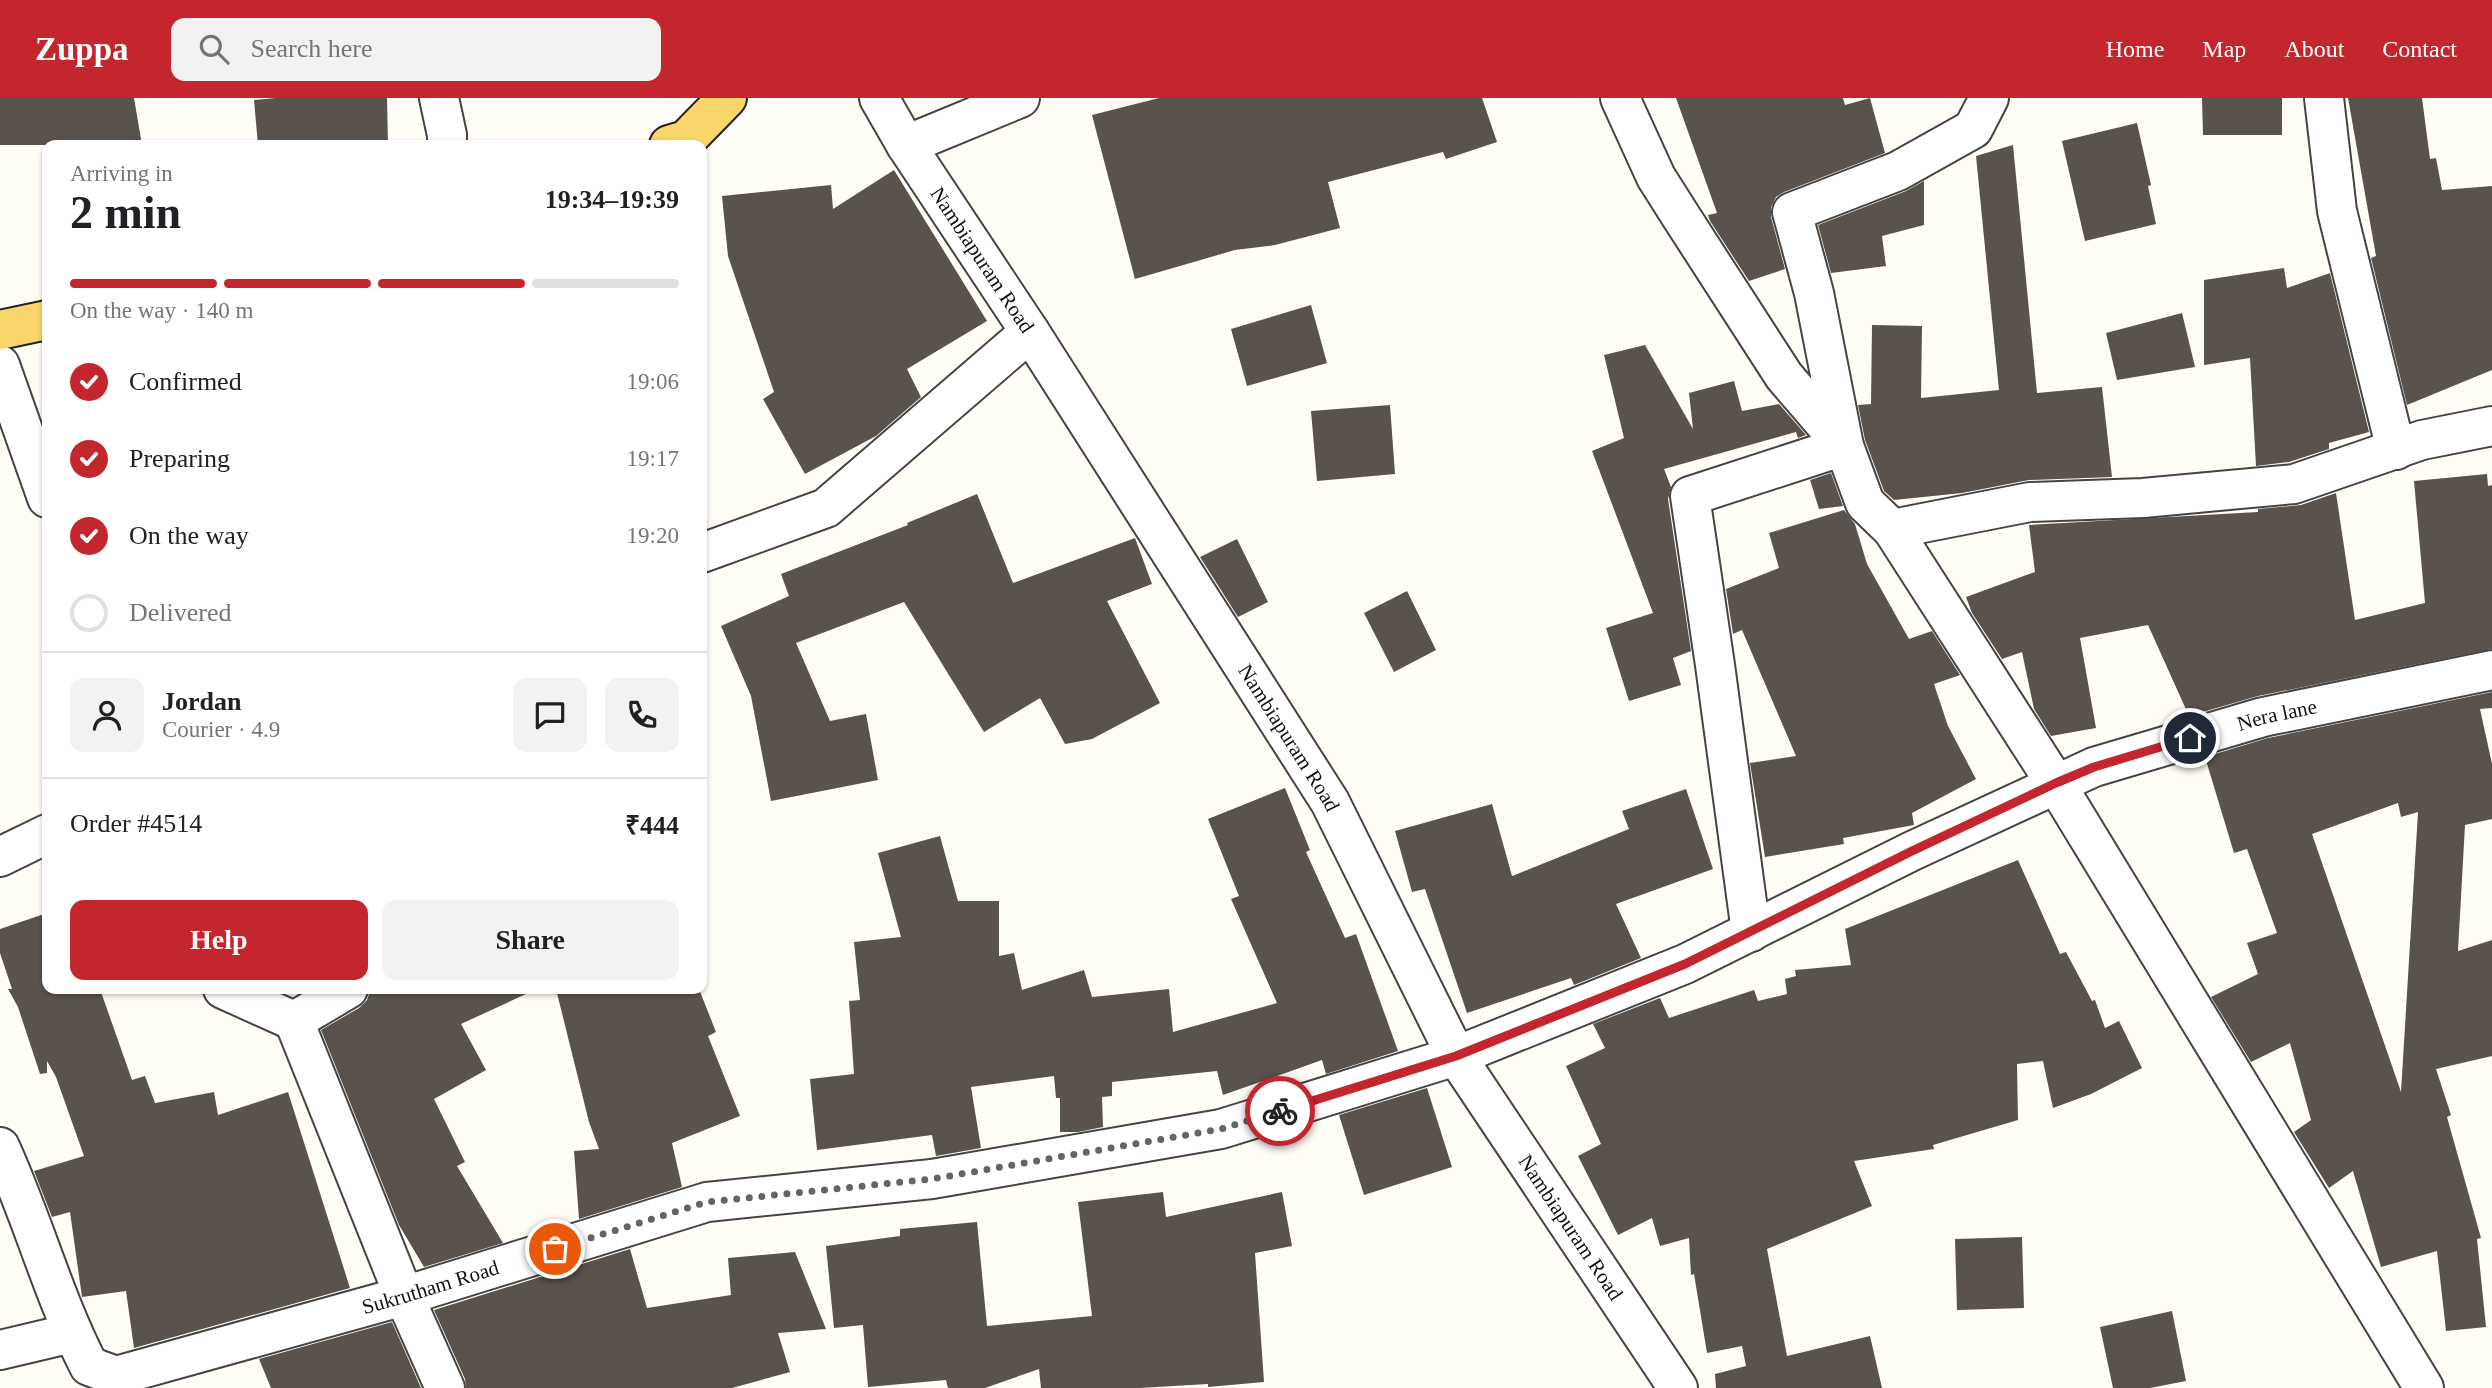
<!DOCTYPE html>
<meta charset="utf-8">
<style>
:root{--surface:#fff;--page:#f2f2f2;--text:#202124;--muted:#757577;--line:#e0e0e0;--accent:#c4262e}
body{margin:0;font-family:Georgia,serif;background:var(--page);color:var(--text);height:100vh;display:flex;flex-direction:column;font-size:26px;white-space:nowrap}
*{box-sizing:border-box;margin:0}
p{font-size:23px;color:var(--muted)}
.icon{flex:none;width:38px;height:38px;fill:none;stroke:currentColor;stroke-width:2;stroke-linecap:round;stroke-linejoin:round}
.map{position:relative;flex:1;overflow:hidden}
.drawer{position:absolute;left:42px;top:42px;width:665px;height:854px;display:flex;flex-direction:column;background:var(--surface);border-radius:14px;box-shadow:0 2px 5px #0004}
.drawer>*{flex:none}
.pin{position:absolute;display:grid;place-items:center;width:60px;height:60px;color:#fff;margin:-30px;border:4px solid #fff;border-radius:50%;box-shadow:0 2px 7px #0007}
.courier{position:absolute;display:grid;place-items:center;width:70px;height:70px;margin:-35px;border:5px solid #c4262e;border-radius:50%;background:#fff;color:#222;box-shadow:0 2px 9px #0007}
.head em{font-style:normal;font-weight:600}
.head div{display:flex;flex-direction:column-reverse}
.head{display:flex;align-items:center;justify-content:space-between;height:119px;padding:0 28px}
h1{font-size:46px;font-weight:600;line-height:52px}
.bar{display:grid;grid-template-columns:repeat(4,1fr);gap:10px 7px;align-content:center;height:84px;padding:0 28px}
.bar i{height:9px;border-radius:5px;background:var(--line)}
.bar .current{background:var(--accent)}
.bar p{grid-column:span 4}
.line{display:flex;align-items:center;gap:18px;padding:0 28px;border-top:2px solid var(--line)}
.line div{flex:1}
.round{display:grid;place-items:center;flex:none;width:74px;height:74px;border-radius:14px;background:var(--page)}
ol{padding:0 28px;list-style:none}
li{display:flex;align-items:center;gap:21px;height:77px}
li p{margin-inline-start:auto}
li .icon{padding:7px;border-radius:50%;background:var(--accent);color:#fff;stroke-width:4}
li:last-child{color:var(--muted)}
li i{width:38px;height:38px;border:4px solid var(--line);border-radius:50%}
.primary-button{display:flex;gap:14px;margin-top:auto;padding:14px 28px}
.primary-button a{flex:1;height:80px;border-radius:14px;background:var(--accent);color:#fff;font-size:28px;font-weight:600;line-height:80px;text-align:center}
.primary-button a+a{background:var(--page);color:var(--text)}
header{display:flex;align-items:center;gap:42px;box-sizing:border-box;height:98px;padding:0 35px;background:var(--accent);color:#fff}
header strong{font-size:33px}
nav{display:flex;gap:38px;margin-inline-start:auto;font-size:24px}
.search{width:490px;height:63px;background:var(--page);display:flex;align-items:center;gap:18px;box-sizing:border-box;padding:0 24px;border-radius:14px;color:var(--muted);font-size:26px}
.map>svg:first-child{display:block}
</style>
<header>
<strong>Zuppa</strong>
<div class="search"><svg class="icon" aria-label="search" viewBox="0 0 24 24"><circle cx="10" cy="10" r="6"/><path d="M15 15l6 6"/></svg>Search here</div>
<nav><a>Home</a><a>Map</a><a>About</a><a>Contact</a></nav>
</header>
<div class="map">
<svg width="2492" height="1290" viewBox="0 0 2492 1290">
<rect width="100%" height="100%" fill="#fffdf5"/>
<g fill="#5a524d" fill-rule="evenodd">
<path d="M 0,0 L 134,0 L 142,47 L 0,47 Z"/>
<path d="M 276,0 L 387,0 L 388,47 L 258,47 L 254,2 Z"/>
<path d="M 1159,0 L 1482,0 L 1497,44 L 1446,61 L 1443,54 L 1328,84 L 1340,130 L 1275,147 L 1235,152 L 1135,181 L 1092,17 Z"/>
<path d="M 1676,0 L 1843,0 L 1845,7 L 1870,0 L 1885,55 L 1784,94 L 1776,99 L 1771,109 L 1771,119 L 1785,171 L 1749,183 L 1710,123 L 1708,117 L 1717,115 Z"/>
<path d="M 2202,0 L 2282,0 L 2282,37 L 2203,37 Z"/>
<path d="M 2348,0 L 2422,0 L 2430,61 L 2436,60 L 2442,92 L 2492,88 L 2492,272 L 2407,307 L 2371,160 L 2376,158 Z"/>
<path d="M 2137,25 L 2151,87 L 2148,88 L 2156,126 L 2085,143 L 2062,43 Z"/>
<path d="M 2013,47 L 2037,295 L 2102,289 L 2112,379 L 2029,382 L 1962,395 L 1894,402 L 1884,393 L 1865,342 L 1858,307 L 1871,306 L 1872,227 L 1922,228 L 1921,300 L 1999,292 L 1976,58 Z"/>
<path d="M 894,72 L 987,223 L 907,271 L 921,299 L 876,338 L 805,376 L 763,301 L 774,294 L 728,158 L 722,98 L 831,87 L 833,111 Z"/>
<path d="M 1924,83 L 1924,127 L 1882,138 L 1886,168 L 1831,175 L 1818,127 L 1906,93 Z"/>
<path d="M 2284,170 L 2287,190 L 2330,175 L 2369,334 L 2329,345 L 2329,351 L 2289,364 L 2256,368 L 2250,260 L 2204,267 L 2204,182 Z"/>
<path d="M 1311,207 L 1327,265 L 1247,288 L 1231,231 Z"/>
<path d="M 2182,215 L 2195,269 L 2117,282 L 2106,235 Z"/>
<path d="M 1645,247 L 1693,331 L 1689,295 L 1734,283 L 1742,313 L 1779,306 L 1806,337 L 1798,340 L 1796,334 L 1664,371 L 1671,389 L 1668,401 L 1691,553 L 1673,560 L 1681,587 L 1629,603 L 1606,530 L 1653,515 L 1592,353 L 1624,340 L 1604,257 Z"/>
<path d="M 1390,307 L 1395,376 L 1317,383 L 1311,313 Z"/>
<path d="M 1831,375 L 1843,408 L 1819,411 L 1810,382 Z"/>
<path d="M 2487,376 L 2488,388 L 2492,387 L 2492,551 L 2258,598 L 2189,618 L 2148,527 L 2080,540 L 2096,630 L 2051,638 L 2034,611 L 2022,554 L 2002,561 L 1972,515 L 1966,499 L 2035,474 L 2029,427 L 2258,414 L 2258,411 L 2301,407 L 2336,395 L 2355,522 L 2425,505 L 2414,383 Z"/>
<path d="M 977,396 L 1013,485 L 1135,440 L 1152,486 L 1107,503 L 1160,605 L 1092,641 L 1065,646 L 1040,600 L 984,634 L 904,504 L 796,545 L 830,623 L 866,616 L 878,682 L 771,703 L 751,598 L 721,528 L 789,498 L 781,476 L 908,427 L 907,425 Z"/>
<path d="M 1844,412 L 1855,426 L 1867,466 L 1909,541 L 1932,533 L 1960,577 L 1934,586 L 1948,628 L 1976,681 L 1912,715 L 1914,727 L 1843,740 L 1844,746 L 1765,759 L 1750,665 L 1796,658 L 1742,532 L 1733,536 L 1726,491 L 1779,470 L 1769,435 Z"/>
<path d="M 1237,441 L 1268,504 L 1238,519 L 1200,459 Z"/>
<path d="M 1407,493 L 1436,552 L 1394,574 L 1364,515 Z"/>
<path d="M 2492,594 L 2492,610 L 2480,611 L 2492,666 L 2492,721 L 2465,727 L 2458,853 L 2492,842 L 2492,958 L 2436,971 L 2451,1017 L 2447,1019 L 2481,1140 L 2477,1141 L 2486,1229 L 2446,1233 L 2437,1153 L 2381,1169 L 2353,1073 L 2329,1090 L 2294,1034 L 2311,1022 L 2290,945 L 2251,964 L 2211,899 L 2258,876 L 2247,845 L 2277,835 L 2247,751 L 2234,755 L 2205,659 L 2268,640 ZM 2398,705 L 2401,719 L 2418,714 L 2401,994 L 2312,736 Z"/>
<path d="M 1285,690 L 1310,752 L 1306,754 L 1345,840 L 1356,836 L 1398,953 L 1326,976 L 1322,962 L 1223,997 L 1217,973 L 1112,984 L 1112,998 L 1102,999 L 1103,1029 L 1078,1034 L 1060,1034 L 1060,1000 L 1056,1000 L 1054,978 L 971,989 L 981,1050 L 936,1058 L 932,1037 L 817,1052 L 810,981 L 854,976 L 849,903 L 860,902 L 854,844 L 901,839 L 878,755 L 940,738 L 958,803 L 999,803 L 999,858 L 1014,855 L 1022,892 L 1084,872 L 1092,899 L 1169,891 L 1173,934 L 1277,905 L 1231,801 L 1239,798 L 1208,721 Z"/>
<path d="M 1686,691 L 1713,771 L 1616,806 L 1641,860 L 1574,887 L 1571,880 L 1467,915 L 1425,791 L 1412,794 L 1395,733 L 1492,706 L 1512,778 L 1629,731 L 1622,713 Z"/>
<path d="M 2018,762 L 2060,856 L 2066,854 L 2092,903 L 2095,902 L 2105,930 L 2119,923 L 2142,970 L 2091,996 L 2053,1010 L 2043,963 L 2017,966 L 2018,1022 L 1933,1047 L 1934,1051 L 1854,1063 L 1872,1108 L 1767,1151 L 1787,1258 L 1870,1238 L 1882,1290 L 1716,1290 L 1715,1276 L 1746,1268 L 1742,1248 L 1707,1255 L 1694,1176 L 1691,1177 L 1689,1140 L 1660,1148 L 1652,1120 L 1618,1137 L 1578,1058 L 1601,1046 L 1566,968 L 1605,950 L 1593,926 L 1660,900 L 1669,920 L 1754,892 L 1758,903 L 1787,896 L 1785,881 L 1796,878 L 1795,872 L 1851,867 L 1845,831 Z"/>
<path d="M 47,815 L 47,891 L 100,891 L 132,982 L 145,978 L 155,1005 L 214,994 L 218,1017 L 288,994 L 350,1190 L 134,1250 L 126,1193 L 82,1199 L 70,1114 L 52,1119 L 34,1073 L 84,1058 L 56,979 L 47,963 L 47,975 L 40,976 L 18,909 L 8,891 L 12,891 L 0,855 L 0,831 Z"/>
<path d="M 373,891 L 537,891 L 461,926 L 486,972 L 434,1001 L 465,1064 L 457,1068 L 503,1145 L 424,1169 L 399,1127 L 321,932 L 359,910 L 367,902 L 370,893 Z"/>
<path d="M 556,891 L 699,891 L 716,934 L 708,938 L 740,1018 L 672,1045 L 682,1089 L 579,1121 L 574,1053 L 599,1051 L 589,1024 Z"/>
<path d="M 1427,990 L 1452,1069 L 1364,1097 L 1339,1017 Z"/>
<path d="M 1163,1094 L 1166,1119 L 1282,1094 L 1292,1148 L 1255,1155 L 1264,1284 L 1208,1289 L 1208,1286 L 1140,1290 L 1041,1290 L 1039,1271 L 985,1290 L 948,1290 L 946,1282 L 868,1289 L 863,1227 L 834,1230 L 826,1148 L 900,1138 L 900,1131 L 977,1124 L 987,1228 L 1092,1218 L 1078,1104 Z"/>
<path d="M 2022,1139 L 2024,1210 L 1957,1212 L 1955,1141 Z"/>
<path d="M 630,1151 L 647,1210 L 731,1197 L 728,1160 L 795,1154 L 826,1231 L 778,1235 L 790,1274 L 732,1290 L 466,1290 L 465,1281 L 434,1212 Z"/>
<path d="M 2172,1213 L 2186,1283 L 2150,1290 L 2113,1290 L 2100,1229 Z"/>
<path d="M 392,1224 L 421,1290 L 271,1290 L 259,1261 Z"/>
</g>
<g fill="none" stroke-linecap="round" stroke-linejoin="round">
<g stroke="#444" stroke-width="42">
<g id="minor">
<path d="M 439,0 L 447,37 L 447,47"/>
<path id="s1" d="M 879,0 L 906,47 L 1030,234 L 1330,704 L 1456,958 L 1678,1290"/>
<path d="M 1620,0 L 1656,79 L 1682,120 L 1784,278 L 1844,348 L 1865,405 L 1892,431 L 2030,404 L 2143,400 L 2294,386 L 2422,342 L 2492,328"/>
<path d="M 2324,0 L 2337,113 L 2396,352"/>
<path d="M 906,47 L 1020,0"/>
<path d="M 0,267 L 47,400"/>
<path d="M 1892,431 L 2056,686 L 2424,1290"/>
<path d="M 702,455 L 826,410 L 1030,234"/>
<path d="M 0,759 L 47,736"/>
<path d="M 1751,834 L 1715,567 L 1690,398 L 1844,348 L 1814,195 L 1792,114 L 1898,73 L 1973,31 L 1989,0"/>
<path d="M 223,891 L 294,923 L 404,1198 L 445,1290"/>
<path d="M 294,923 L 348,891"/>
<path id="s2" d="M 0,1049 C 33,1121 53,1198 89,1268 L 116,1278 L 404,1198 L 707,1104 L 932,1081 L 1221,1031 L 1456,958 L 1685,866 L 1912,753 L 2094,669 L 2263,619 L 2492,572"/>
<path d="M 0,1252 L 72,1235"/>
</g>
</g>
<g stroke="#222" stroke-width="42">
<g id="major">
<path d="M 669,47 L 686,42 L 727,0"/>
<path d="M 0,232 L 47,222"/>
</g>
</g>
<use href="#minor" stroke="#fff" stroke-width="38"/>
<use href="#major" stroke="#f9d66b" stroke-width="38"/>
</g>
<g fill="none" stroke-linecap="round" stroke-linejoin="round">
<path stroke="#646461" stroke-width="7" stroke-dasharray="0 12.6" d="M 555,1151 L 707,1104 L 932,1081 L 1221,1031 L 1280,1013"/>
<path stroke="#c4262e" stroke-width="9" d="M 1280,1013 L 1456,958 L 1685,866 L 1912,753 L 2056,685 L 2094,669 L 2190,640"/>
</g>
<g text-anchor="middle" stroke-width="7" stroke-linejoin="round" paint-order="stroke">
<g font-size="21" fill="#111" stroke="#fff">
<text dy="7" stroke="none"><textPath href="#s1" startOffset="192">Nambiapuram Road</textPath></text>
<text dy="7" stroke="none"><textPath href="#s2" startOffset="2538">Nera lane</textPath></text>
<text dy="7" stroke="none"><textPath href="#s1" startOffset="760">Nambiapuram Road</textPath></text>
<text dy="7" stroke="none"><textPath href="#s1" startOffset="1326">Nambiapuram Road</textPath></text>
<text dy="7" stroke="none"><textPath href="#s2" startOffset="592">Sukrutham Road</textPath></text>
</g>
</g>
</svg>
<div class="pin" style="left:555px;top:1151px;background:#ea580c"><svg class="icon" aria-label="bag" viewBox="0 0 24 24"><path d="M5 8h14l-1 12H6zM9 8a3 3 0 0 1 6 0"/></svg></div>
<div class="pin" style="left:2190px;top:640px;background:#1f2937"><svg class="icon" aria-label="home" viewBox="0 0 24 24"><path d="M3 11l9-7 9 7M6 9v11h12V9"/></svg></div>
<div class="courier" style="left:1280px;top:1013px"><svg class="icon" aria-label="bike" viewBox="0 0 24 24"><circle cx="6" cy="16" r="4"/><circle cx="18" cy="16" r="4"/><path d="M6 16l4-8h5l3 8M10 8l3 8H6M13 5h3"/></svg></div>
<section class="drawer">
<div class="head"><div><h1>2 min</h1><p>Arriving in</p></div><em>19:34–19:39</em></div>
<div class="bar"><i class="current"></i><i class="current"></i><i class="current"></i><i></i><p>On the way · 140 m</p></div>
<ol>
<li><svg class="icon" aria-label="check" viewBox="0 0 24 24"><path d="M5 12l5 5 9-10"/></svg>Confirmed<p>19:06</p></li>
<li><svg class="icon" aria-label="check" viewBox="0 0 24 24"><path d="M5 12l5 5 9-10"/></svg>Preparing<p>19:17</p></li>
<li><svg class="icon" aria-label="check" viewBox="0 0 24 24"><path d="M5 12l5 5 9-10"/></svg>On the way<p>19:20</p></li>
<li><i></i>Delivered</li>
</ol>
<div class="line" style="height:126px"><a class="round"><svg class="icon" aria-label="person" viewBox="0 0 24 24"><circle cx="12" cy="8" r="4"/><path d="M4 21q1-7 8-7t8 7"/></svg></a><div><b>Jordan</b><p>Courier · 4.9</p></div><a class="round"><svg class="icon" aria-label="chat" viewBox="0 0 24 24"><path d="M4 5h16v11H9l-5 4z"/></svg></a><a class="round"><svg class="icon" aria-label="phone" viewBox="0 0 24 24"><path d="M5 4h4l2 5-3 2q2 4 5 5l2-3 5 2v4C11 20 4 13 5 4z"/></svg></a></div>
<div class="line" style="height:91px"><div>Order #4514</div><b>₹444</b></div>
<div class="primary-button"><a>Help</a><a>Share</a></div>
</section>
</div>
